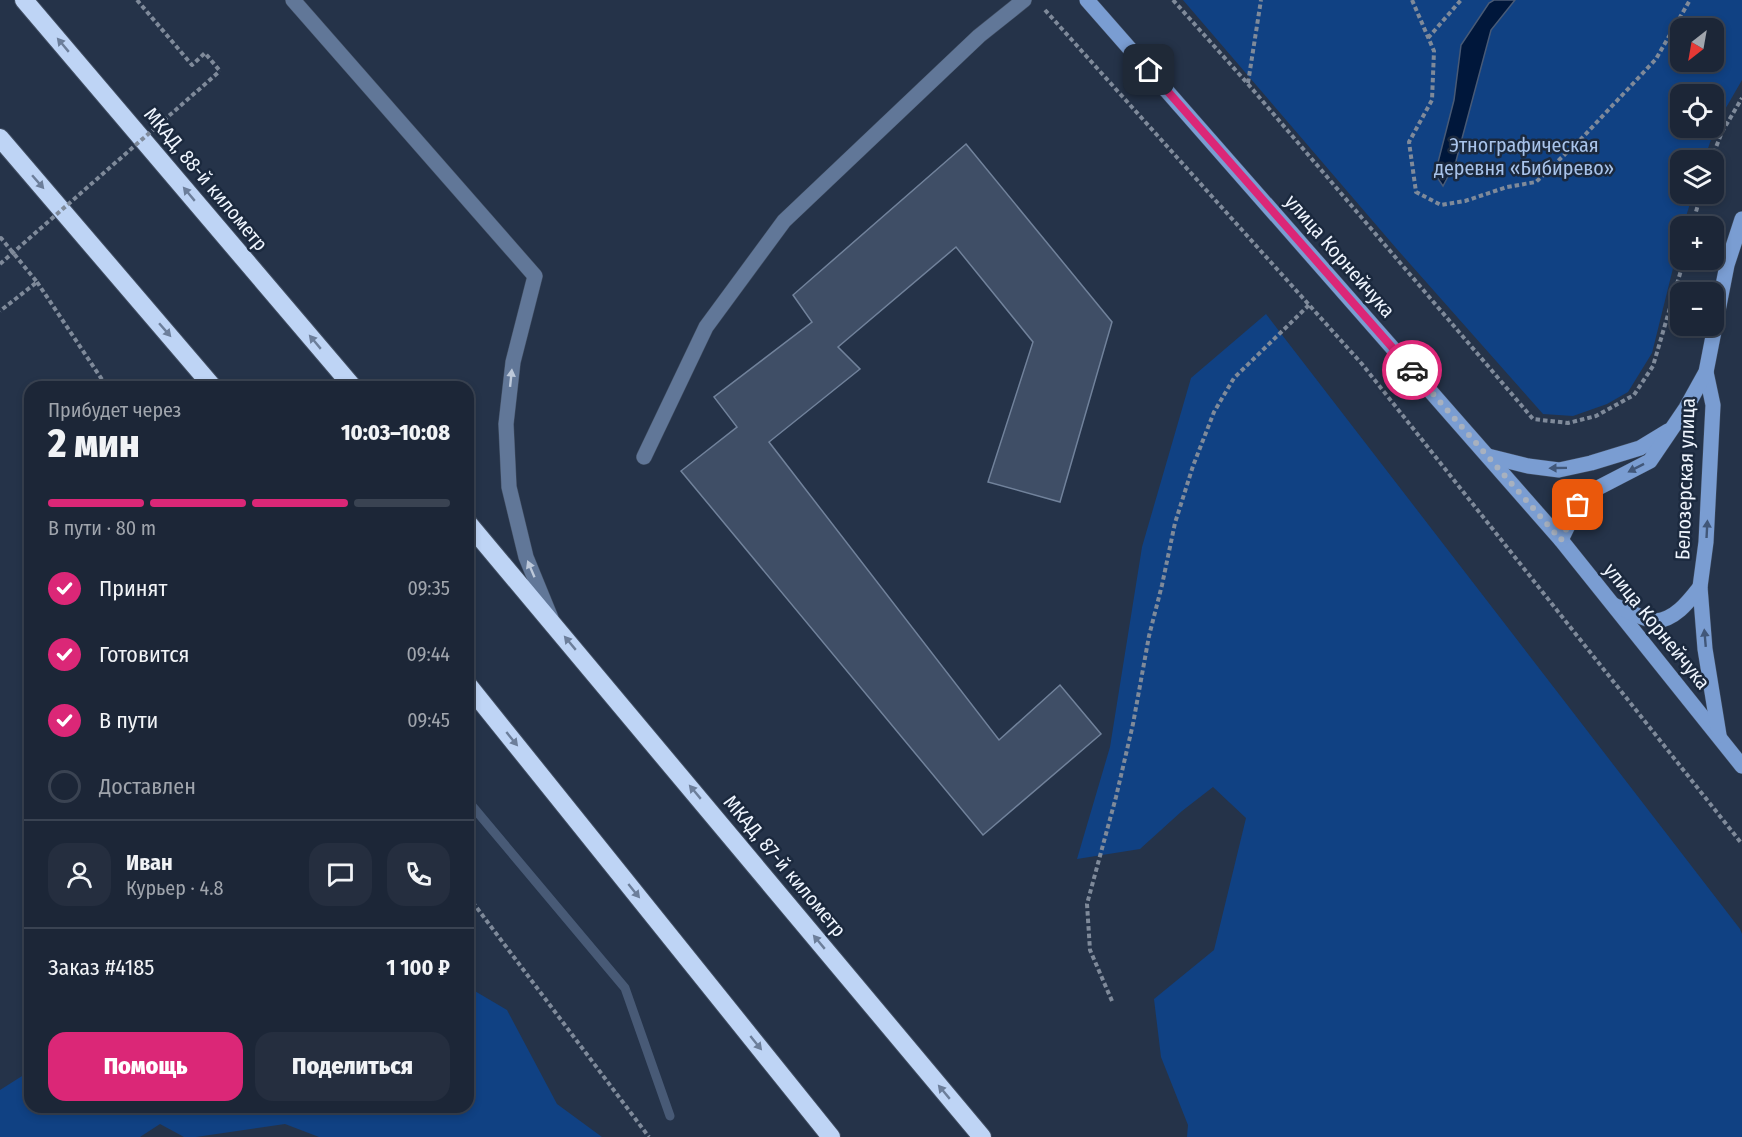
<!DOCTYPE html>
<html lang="ru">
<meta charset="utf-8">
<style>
:root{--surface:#1c2637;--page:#252e3f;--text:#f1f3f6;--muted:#a0a5ad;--line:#3a4352;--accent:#db2777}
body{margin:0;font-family:"Fira Sans Condensed",sans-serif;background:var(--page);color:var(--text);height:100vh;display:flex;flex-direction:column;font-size:22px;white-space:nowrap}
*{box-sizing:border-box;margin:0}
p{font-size:20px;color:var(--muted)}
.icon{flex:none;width:33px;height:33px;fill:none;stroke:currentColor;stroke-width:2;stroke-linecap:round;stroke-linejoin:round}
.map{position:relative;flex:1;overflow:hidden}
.panel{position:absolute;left:24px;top:381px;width:450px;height:732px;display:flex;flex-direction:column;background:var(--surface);border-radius:18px;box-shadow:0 3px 9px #0003,0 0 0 2px var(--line)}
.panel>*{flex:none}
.needle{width:39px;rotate:211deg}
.fabs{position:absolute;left:1670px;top:18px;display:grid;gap:12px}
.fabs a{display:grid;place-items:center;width:54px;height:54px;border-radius:12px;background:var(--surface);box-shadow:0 3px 9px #0003,0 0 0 2px var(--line);font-size:30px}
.pin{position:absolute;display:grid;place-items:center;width:51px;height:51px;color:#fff;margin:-26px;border-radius:12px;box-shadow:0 3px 9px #0006}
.courier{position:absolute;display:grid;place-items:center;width:60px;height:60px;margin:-30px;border:4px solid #db2777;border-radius:50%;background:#fff;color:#222;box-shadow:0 2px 8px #0007}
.overview em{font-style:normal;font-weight:800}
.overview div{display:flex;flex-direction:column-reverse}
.overview{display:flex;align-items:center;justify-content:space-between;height:102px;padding:0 24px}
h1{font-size:39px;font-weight:800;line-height:45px}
.bar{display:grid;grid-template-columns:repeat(4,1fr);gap:9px 6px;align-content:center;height:72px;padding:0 24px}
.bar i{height:8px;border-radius:4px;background:var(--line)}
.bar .on{background:var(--accent)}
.bar p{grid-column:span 4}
.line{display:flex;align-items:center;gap:15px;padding:0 24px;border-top:2px solid var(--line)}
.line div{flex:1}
.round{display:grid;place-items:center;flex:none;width:63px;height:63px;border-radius:18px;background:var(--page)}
ol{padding:0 24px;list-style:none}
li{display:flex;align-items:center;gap:18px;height:66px}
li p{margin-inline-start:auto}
li .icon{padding:6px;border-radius:50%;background:var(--accent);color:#fff;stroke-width:4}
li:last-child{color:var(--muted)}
li i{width:33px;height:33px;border:3px solid var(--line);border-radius:50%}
.primary-button{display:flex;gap:12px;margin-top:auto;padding:12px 24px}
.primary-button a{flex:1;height:69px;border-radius:18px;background:var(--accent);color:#fff;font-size:24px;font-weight:800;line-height:69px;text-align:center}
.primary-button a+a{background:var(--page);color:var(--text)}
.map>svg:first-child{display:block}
</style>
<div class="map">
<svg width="1742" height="1137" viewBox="0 0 1742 1137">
<rect width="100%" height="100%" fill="#253349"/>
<g fill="#104183" fill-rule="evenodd">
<path d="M 1183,0 L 1742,0 L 1742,80 L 1716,125 L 1704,160 L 1680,160 L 1680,194 L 1693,194 L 1683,226 L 1680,226 L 1680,240 L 1652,353 L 1628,392 L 1607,404 L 1573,416 L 1543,414 L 1396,248 ZM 1680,28 L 1713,28 L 1713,62 L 1680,62 ZM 1680,94 L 1713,94 L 1713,128 L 1680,128 Z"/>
<path d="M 1266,314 L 1740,929 L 1742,934 L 1742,1137 L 1187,1137 L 1188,1125 L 1161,1057 L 1154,999 L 1214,950 L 1246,818 L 1213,787 L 1182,811 L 1140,849 L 1077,859 L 1110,747 L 1142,547 L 1191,378 Z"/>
<path d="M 468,987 L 507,1010 L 557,1104 L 602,1137 L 319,1137 L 285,1124 L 196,1137 L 184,1137 L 160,1124 L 140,1137 L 0,1137 L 0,1090 L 30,1071 L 30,1107 L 468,1107 Z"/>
</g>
<path fill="#00173b" stroke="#485a76" stroke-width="1.5" d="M 1494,0 L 1515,0 L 1491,30 L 1456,161 L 1443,186 L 1435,174 L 1454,100 L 1461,45 L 1489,3 Z"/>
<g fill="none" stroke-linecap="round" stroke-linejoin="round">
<path stroke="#485a76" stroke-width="9" d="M 468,801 L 625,988 L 670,1116"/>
</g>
<path fill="#3f4e66" stroke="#71829b" stroke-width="1.5" d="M 966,144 L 1112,322 L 1060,502 L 988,482 L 1033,342 L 956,247 L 838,347 L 860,369 L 769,442 L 999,740 L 1060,685 L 1101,734 L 983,835 L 681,471 L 737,427 L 714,397 L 812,322 L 793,295 Z"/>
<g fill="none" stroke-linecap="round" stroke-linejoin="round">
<g stroke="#414e62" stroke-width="16">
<g id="lane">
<path d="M 293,0 L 535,276 L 513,362 L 506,424 L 509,487 L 526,557 L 551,618"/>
<path d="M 644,457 L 706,327 L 784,221 L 979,36 L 1024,0"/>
</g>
</g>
<g stroke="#414e62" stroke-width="16">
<g id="secondary">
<path d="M 1087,0 L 1561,540 L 1742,766"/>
<path d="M 1706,372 L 1713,405 L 1706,542 L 1700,587 L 1705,649 L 1719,735"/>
<path d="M 1488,456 L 1528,466 L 1559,470 L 1591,463 L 1640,448 L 1668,431"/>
<path d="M 1561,540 L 1578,505 L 1592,491 L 1650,461 L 1686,408 L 1706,372 L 1727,265 L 1742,219"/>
<path d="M 1614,605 C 1623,609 1648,621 1655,621 C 1675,620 1689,601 1700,587"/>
</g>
</g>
<g stroke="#414e62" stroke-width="20">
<g id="highway">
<path d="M 24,0 L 353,387"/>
<path d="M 0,138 L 213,387"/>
<path d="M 468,523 L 982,1137"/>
<path d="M 468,685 L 831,1137"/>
</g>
</g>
<g stroke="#7f8a9a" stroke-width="4" stroke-dasharray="4.5 3" stroke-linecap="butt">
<path d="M 137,0 L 192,65 L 205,53 L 220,71"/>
<path d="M 1173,0 L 1248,84 L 1533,419 L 1568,423 L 1596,416 L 1634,395 L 1653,366 L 1684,260"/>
<path d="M 1412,0 L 1434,51 L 1432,100 L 1409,142 L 1416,192 L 1441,205 L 1465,201 L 1507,187 L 1536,182 L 1583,137 L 1656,59 L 1690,0"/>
<path d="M 1045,10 L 1362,364 L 1742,844"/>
<path d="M 1428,38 L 1461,0"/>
<path d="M 1248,83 L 1261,0"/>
<path d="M 1711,160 L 1722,132 L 1742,98"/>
<path d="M 1692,226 L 1701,194"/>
<path d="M 0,239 L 1,238 L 37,282 L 0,311"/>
<path d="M 37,282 L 107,387"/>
<path d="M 468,896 L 649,1137"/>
<path d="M 1112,1001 L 1090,950 L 1087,904 L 1116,797 L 1133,724 L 1149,636 L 1162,585 L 1175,523 L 1193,466 L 1214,412 L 1234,378 L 1309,305"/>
</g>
<use href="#lane" stroke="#617798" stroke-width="15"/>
<use href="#secondary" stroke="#7a9dd2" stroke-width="15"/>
<use href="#highway" stroke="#bed4f5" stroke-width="18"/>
<path stroke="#7f8a9a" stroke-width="4" stroke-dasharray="4.5 3" stroke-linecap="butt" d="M 0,264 L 220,71"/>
</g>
<defs><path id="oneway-solid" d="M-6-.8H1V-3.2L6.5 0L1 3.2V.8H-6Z" transform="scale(1.5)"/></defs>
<g fill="#6c7e9a">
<use href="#oneway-solid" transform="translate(63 45) rotate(-130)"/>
<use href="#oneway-solid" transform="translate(38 182) rotate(49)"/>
<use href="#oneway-solid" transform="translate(189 194) rotate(-130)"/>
<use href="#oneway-solid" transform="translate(165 330) rotate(49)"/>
<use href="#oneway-solid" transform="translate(315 342) rotate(-130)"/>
<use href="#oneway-solid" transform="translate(570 643) rotate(-130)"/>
<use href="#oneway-solid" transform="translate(512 739) rotate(51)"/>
<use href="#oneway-solid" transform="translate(695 792) rotate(-130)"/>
<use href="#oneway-solid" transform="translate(634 891) rotate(51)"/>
<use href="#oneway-solid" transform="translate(819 942) rotate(-130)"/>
<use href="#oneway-solid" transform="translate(756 1043) rotate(51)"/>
<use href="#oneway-solid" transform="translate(944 1092) rotate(-130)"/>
</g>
<g fill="#bdc9da">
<use href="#oneway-solid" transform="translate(511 378) rotate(-84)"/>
<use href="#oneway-solid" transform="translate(531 569) rotate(-113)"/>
</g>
<g fill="#415779">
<use href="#oneway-solid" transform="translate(1558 468) rotate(179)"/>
<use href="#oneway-solid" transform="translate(1636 468) rotate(153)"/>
<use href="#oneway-solid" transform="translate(1707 529) rotate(-87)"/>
<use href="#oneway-solid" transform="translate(1705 638) rotate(-95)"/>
</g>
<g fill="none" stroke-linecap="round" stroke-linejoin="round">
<path stroke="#a8b1bf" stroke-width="6" stroke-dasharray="0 10.8" d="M 1412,370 L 1561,540 L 1578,505"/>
<path stroke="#db2777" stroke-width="8" d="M 1149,70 L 1412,370"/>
</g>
<g text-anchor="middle" stroke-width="5" stroke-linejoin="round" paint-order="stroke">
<g font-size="20" fill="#a9c4eb" stroke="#1b293e">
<text x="1524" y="152">Этнографическая<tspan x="1524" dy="23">деревня «Бибирево»</tspan></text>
</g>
<g font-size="20" fill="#eff5fe" stroke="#1b293e">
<text transform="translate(206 179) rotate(50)" y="7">МКАД, 88-й километр</text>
<text transform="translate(1340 256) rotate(49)" y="7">улица Корнейчука</text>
<text transform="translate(1685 479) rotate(-88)" y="7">Белозерская улица</text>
<text transform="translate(1657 626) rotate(51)" y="7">улица Корнейчука</text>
<text transform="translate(785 866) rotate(50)" y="7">МКАД, 87-й километр</text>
</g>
</g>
</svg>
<div class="fabs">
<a><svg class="needle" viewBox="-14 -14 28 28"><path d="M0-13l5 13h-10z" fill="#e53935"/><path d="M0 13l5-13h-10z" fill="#a0a5ad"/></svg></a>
<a><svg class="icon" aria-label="locate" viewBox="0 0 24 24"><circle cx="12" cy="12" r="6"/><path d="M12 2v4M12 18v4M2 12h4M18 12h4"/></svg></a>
<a><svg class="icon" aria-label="layers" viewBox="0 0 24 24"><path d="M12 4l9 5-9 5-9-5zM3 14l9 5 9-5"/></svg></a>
<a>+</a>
<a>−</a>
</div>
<div class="pin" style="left:1578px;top:505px;background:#ea580c"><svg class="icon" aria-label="bag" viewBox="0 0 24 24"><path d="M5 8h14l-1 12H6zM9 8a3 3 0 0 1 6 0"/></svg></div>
<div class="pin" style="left:1149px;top:70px;background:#1f2937"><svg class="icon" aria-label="home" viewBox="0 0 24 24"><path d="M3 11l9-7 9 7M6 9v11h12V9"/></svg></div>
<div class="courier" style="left:1412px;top:370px"><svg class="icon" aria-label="car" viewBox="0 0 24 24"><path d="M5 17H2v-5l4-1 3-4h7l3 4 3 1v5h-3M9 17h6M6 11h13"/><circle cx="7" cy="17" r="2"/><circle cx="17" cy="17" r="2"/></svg></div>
<section class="panel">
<div class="overview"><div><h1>2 мин</h1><p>Прибудет через</p></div><em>10:03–10:08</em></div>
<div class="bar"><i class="on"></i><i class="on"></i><i class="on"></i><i></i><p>В пути · 80 m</p></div>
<ol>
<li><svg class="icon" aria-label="check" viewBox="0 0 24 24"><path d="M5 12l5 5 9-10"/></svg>Принят<p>09:35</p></li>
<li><svg class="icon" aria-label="check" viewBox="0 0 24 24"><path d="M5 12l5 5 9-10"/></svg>Готовится<p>09:44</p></li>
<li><svg class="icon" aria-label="check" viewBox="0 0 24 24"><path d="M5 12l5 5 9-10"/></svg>В пути<p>09:45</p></li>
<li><i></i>Доставлен</li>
</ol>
<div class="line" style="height:108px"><a class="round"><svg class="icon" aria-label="person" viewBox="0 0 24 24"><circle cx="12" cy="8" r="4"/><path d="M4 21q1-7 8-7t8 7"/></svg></a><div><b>Иван</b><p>Курьер · 4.8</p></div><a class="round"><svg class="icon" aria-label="chat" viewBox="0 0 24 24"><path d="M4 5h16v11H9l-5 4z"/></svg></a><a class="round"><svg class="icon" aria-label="phone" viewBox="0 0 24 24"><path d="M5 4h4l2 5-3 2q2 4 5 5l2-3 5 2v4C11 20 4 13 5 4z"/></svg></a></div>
<div class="line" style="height:78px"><div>Заказ #4185</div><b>1 100 ₽</b></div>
<div class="primary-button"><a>Помощь</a><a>Поделиться</a></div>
</section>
</div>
